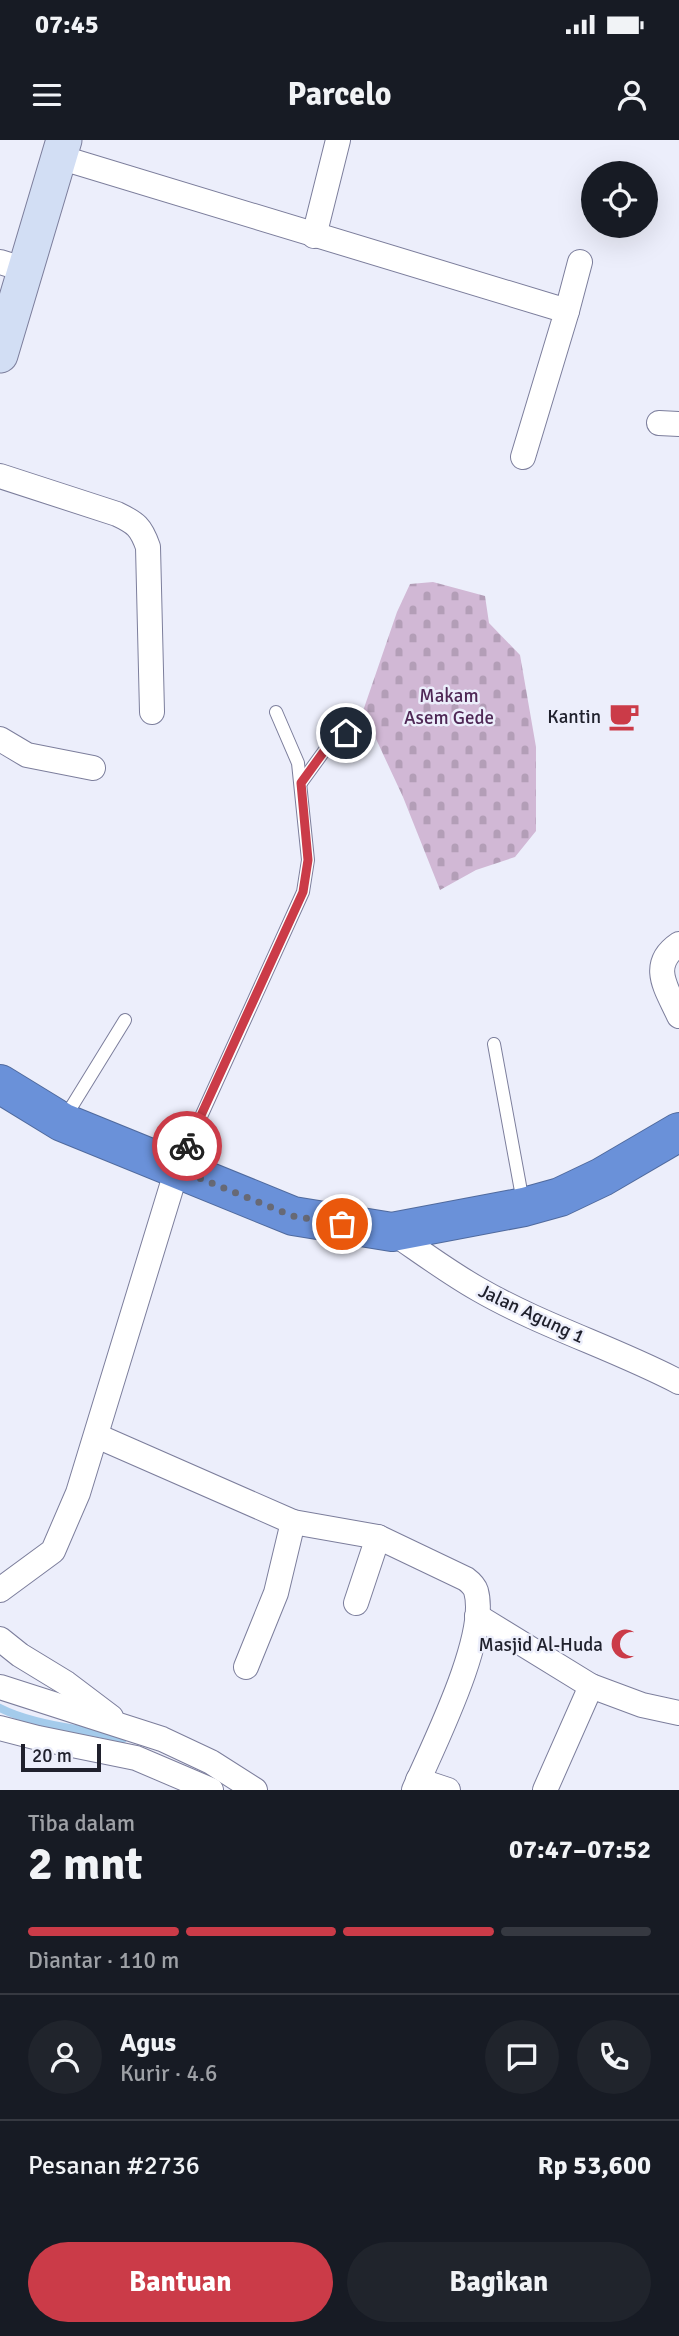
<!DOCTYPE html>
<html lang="id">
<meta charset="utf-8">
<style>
:root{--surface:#171b24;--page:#20242c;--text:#f1f3f6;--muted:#9ea1a6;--line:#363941;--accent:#cb3b48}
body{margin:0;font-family:Signika,sans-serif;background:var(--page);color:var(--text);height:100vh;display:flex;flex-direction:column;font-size:26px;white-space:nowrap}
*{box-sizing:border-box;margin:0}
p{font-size:23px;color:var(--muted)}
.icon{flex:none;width:38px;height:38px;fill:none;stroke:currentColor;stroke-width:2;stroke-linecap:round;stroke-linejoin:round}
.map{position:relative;height:1650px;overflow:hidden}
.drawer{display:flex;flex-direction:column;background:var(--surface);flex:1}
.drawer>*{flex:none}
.buttons{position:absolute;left:581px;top:21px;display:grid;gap:14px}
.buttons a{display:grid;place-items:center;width:77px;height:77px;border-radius:50%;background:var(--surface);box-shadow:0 7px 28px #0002;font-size:35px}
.scale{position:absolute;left:21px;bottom:18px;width:80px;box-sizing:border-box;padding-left:7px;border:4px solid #20212d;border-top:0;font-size:19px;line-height:24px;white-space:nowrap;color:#20212d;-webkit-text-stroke:5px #eceefb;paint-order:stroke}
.pin{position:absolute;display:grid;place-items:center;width:60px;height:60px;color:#fff;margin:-30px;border:4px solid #fff;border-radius:50%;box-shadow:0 2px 7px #0007}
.courier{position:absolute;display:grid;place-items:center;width:70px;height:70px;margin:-35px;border:5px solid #cb3b48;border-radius:50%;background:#fff;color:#222;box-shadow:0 2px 9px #0007}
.overview em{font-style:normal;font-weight:800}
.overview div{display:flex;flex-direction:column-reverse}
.overview{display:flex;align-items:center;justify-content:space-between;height:119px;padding:0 28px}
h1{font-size:46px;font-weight:800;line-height:52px}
.bar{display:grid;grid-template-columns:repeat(4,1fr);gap:10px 7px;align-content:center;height:84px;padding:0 28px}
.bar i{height:9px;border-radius:5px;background:var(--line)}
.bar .selected{background:var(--accent)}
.bar p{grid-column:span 4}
.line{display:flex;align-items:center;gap:18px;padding:0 28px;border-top:2px solid var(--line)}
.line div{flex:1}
.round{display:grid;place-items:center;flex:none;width:74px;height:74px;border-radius:37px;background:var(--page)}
.primary-button{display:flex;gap:14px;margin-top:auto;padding:14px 28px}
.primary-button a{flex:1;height:80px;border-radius:42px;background:var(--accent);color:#fff;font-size:28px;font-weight:800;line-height:80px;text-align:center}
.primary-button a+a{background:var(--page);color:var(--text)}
.status{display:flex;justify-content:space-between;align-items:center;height:49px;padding:0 35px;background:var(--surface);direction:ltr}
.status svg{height:19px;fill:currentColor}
header{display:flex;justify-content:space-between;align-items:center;height:91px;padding:0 28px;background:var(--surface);font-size:32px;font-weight:800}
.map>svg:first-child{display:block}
</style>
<div class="status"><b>07:45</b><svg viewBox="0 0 49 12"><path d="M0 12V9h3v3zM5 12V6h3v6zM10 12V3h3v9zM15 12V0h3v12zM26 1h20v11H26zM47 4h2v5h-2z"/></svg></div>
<header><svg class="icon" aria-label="menu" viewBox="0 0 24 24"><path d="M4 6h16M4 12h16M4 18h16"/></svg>Parcelo<svg class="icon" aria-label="person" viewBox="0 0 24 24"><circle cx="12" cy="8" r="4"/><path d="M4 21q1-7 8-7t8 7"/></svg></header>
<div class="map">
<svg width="679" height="1650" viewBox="0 0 679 1650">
<defs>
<pattern id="cemetery-stones" width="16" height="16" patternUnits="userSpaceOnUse" patternTransform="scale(1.75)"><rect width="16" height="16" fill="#d1b8d5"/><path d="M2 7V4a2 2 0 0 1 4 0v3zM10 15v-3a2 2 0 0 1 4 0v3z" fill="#b39eb7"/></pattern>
</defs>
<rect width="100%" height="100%" fill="#eceefb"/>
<path fill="url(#cemetery-stones)" d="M 433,442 L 485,456 L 489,483 L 520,515 L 536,607 L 536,691 L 515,717 L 476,730 L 440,750 L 403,657 L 363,571 L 397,472 L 410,444 Z"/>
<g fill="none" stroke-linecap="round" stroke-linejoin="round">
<path stroke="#a4cbeb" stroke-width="8" d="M 0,1568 C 35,1586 84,1588 123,1599"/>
<g stroke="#7c7e9c" stroke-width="14">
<g id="lane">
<path d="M 301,643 L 330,603 L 361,582"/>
<path d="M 494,904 L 523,1062"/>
<path d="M 64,979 L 125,880"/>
<path d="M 179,1025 L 303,752 L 308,720 L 298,623 L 276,572"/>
</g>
</g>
<g stroke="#7c7e9c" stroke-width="26">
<g id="street">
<path d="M 59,17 L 567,171 L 523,317"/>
<path d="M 314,96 L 338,0"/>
<path d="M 0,122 L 26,130"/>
<path d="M 567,171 L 580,122"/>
<path d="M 659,283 L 679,284"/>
<path d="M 0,336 L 117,374 C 136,383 141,387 148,407 L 152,572"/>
<path d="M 0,599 L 27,615 L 93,628"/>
<path d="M 679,804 C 648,825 667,849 679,876"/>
<path d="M 392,1092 C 420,1111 448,1132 478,1149 C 542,1186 614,1208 679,1242"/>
<path d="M 97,1296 L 293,1382 L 378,1397 L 466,1439 C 470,1442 474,1445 476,1451 C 489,1496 433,1606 414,1650"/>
<path d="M 0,1450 L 53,1411 L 78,1353 L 177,1029"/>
<path d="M 356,1463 L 378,1397"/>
<path d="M 477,1476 L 591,1546 L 642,1565 L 679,1573"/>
<path d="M 0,1499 L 20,1515 L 66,1543 L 111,1577"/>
<path d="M 246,1527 L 276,1453 L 293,1382"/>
<path d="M 0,1547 L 162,1599 L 211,1622 L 255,1650"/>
<path d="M 0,1588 L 38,1598 L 136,1618 L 211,1650"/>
<path d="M 418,1640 L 448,1650"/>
<path d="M 545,1650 L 591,1546"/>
</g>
</g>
<g stroke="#7c7e9c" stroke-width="37">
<path id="secondary" d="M 0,215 L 64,0"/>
</g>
<g stroke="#506a9d" stroke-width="40">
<path id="highway" d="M 0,944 L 62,982 L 293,1076 L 392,1092 L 524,1067 L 560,1057 L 602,1037 L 679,992"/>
</g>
<use href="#lane" stroke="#fff" stroke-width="12"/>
<use href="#street" stroke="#fff" stroke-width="24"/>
<use href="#secondary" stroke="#d2def4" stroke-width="35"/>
<use href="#highway" stroke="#6a91d9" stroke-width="38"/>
</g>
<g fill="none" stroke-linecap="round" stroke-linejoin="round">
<path stroke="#676975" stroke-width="7" stroke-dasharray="0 12.6" d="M 187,1006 L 177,1029 L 293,1076 L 342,1084"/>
<path stroke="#cb3b48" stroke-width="9" d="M 187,1006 L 303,752 L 308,720 L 301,643 L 330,603 L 346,593"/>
</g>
<defs>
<g id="cafe-bare" transform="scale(2.415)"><path d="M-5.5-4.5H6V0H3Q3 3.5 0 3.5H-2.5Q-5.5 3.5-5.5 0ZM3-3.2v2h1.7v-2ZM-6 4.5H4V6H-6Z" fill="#cb3b48" stroke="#eceefb" stroke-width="2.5" paint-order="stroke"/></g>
<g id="mosque-bare" transform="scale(2.415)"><path d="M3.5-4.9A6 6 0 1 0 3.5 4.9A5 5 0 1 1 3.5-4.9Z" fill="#cb3b48" stroke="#eceefb" stroke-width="2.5" paint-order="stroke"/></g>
</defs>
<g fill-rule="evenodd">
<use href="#cafe-bare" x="624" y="576"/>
<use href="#mosque-bare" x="626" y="1504"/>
</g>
<g text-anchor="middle" stroke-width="5" stroke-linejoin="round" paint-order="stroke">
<g font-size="19" fill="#4f2856" stroke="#eceefb">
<text x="449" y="562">Makam<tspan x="449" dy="22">Asem Gede</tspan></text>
</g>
<g font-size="19" fill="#20212d" stroke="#eceefb" text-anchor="end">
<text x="601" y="583">Kantin</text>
<text x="603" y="1511">Masjid Al-Huda</text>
</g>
<g font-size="19" fill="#20212d" stroke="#eceefb">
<text transform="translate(532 1173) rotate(25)" y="7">Jalan Agung 1</text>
</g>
</g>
</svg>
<div class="buttons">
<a><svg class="icon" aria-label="locate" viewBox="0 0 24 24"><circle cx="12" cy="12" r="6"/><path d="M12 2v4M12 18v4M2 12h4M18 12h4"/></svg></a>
</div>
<div class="scale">20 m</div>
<div class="pin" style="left:342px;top:1084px;background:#ea580c"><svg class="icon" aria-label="bag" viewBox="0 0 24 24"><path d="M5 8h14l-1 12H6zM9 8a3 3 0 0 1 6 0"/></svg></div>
<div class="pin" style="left:346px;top:593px;background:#1f2937"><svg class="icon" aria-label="home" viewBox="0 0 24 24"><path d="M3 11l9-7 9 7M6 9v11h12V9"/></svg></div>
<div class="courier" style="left:187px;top:1006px"><svg class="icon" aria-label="bike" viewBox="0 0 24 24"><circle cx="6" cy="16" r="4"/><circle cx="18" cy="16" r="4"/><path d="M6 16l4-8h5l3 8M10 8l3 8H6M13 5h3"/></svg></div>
</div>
<section class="drawer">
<div class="overview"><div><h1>2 mnt</h1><p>Tiba dalam</p></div><em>07:47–07:52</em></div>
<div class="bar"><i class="selected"></i><i class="selected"></i><i class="selected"></i><i></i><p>Diantar · 110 m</p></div>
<div class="line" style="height:126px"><a class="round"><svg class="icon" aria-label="person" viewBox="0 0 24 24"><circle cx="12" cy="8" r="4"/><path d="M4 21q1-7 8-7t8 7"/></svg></a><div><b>Agus</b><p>Kurir · 4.6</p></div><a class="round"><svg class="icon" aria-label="chat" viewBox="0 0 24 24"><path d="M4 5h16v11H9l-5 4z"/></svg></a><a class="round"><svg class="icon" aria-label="phone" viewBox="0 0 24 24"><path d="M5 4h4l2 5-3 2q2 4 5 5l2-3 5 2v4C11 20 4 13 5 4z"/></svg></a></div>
<div class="line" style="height:91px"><div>Pesanan #2736</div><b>Rp 53,600</b></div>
<div class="primary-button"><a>Bantuan</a><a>Bagikan</a></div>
</section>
